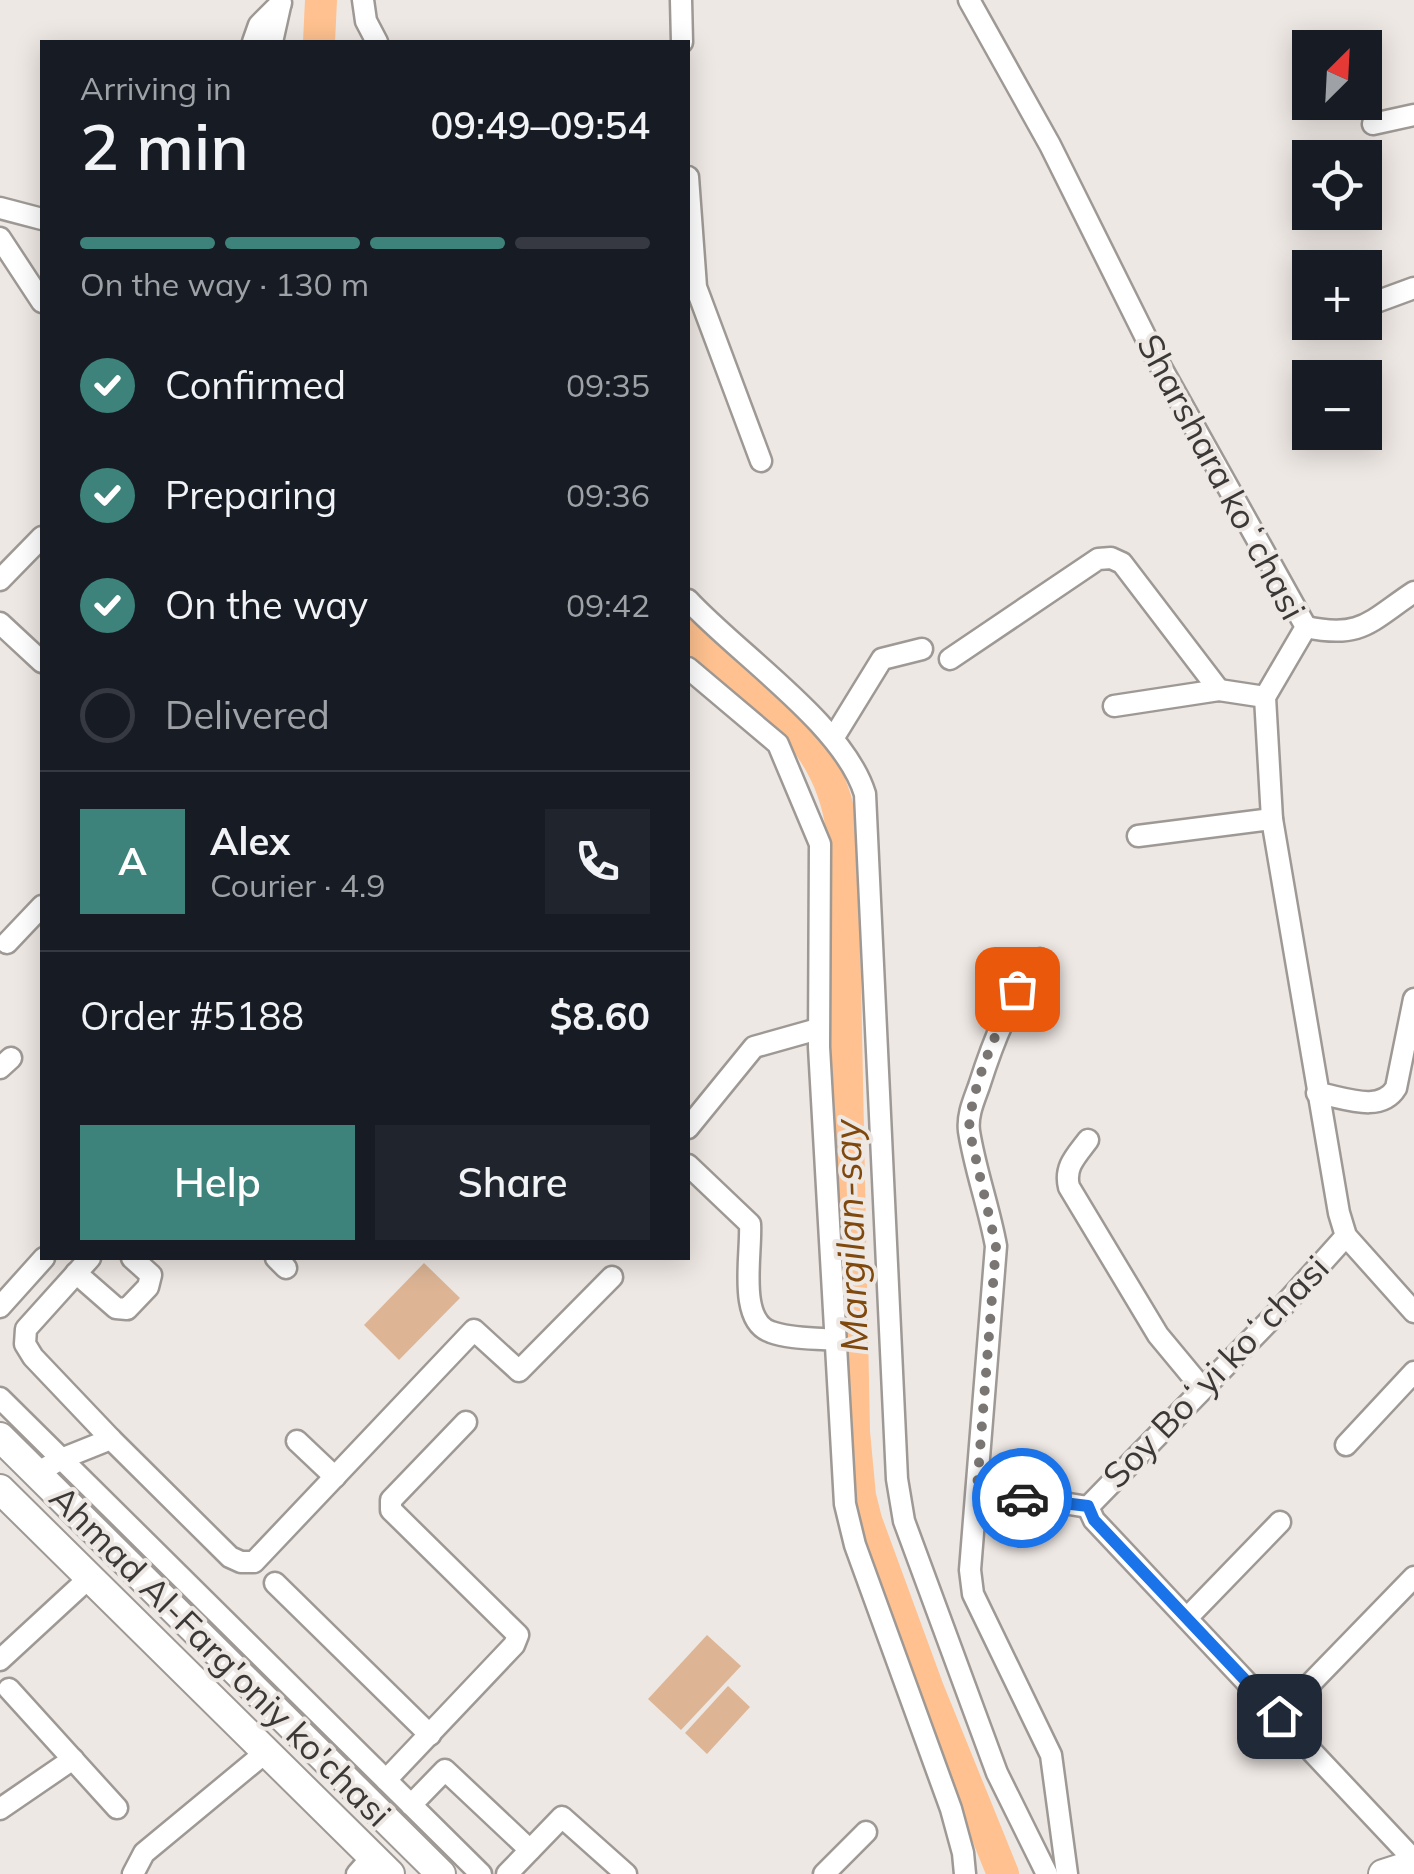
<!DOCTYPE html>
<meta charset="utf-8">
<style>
:root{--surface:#171b24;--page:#20242c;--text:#f1f3f6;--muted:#9ea1a6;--line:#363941;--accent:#3d837b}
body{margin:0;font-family:Mulish,sans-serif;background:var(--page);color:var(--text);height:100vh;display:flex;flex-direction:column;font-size:38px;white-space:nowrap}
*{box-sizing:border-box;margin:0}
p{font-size:32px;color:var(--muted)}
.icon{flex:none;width:55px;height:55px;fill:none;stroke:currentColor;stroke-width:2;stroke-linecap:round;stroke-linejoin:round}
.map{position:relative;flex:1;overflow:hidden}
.drawer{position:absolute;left:40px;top:40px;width:650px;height:1220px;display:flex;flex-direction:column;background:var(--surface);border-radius:0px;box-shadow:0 5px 25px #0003}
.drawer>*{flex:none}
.needle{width:65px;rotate:24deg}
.fabs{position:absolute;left:1292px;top:30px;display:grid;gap:20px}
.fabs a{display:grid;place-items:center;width:90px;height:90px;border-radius:0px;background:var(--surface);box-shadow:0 5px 25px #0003;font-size:50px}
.pin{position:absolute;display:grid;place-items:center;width:85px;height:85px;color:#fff;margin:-42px;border-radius:20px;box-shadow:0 5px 15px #0006}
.courier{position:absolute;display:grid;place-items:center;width:100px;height:100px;margin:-50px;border:8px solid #1a73e8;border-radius:50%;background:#fff;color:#222;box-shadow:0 2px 12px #0007}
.overview em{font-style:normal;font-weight:600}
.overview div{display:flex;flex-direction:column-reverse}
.overview{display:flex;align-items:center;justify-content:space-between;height:170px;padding:0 40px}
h1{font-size:65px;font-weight:600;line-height:75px}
.bar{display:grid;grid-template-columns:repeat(4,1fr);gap:15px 10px;align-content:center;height:120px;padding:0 40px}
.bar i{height:12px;border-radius:8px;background:var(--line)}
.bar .selected{background:var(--accent)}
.bar p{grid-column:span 4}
.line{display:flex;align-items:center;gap:25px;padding:0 40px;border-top:2px solid var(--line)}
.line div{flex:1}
.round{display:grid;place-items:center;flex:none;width:105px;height:105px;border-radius:0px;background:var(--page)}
ol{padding:0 40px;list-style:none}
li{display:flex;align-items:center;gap:30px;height:110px}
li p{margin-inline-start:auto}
li .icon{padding:10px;border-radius:50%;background:var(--accent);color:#fff;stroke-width:4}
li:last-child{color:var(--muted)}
li i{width:55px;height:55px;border:5px solid var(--line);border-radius:50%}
.action{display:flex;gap:20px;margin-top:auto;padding:20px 40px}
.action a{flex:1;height:115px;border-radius:0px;background:var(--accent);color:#fff;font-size:40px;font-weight:600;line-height:115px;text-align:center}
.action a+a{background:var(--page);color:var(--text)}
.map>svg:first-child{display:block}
</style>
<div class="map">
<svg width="1414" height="1874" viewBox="0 0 1414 1874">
<rect width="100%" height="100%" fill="#eee8e4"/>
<g fill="#ddb595">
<path d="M 424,1263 L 460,1298 L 399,1360 L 364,1325 Z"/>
<path d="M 707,1635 L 741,1666 L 681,1730 L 648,1699 Z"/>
<path d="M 728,1686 L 750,1707 L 707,1754 L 685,1733 Z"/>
</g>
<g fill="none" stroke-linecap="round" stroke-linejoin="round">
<g stroke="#fec18f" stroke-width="32">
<path d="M 319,42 L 321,0"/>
<path d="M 688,632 C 754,696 829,730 842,830 L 854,1432 L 860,1496 L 866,1520 L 928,1689 L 1003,1874"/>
</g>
<g stroke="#9e9995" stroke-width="25">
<g id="minor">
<path d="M 363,0 L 366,21 L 377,42"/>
<path d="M 681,0 L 682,42"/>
<path d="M 969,0 L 1050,145 L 1157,360 L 1306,627 L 1265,697 L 1272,819 L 1339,1213 L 1346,1236 L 1414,1312"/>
<path d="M 253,42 L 259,25 L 281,3"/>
<path d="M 272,42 L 280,6"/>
<path d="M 1373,124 L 1414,115"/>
<path d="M 688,177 L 696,287 L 761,461"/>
<path d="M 0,208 L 42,219"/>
<path d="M 0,238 L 42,302"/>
<path d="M 1365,306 L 1414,288"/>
<path d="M 0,580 L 42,537"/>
<path d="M 688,600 C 739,655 844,725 865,794 L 897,1479 L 904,1521 L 997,1773 L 1047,1874"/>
<path d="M 0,623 L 42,662"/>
<path d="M 1306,627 C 1362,639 1370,621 1414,592"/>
<path d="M 950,659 L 1098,559 L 1111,558 L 1122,563 L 1219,690"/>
<path d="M 688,668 L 778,744 L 820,844 L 819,1047 L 845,1504 L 855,1545 L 951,1809 L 963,1853 L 965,1874"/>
<path d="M 1114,706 L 1219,690 L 1265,697"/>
<path d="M 834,737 L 882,659 L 922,649"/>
<path d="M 1138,836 L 1272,819"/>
<path d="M 7,943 L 42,906"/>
<path d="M 1040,959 C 1010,999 994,1039 979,1086 C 974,1100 967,1115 969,1131 C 975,1170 989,1207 996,1246 L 970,1570 L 973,1594 L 1051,1755 L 1067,1874"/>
<path d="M 0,1068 L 11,1058"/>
<path d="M 1317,1093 C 1343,1097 1380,1114 1396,1088 L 1414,999"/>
<path d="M 688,1128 L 754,1047 L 818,1029"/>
<path d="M 1088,1140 C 1076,1156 1064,1167 1069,1187 L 1158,1335 L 1202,1388"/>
<path d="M 688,1165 L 750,1224 C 752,1253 737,1321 771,1332 C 790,1339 814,1338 834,1340"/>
<path d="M 1346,1236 L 1276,1314 L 1088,1507 L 1094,1520 L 1414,1860"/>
<path d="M 90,1258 L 26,1329 L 25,1344 L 33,1357 L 111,1439"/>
<path d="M 276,1258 L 286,1268"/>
<path d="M 76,1273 L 116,1308 L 127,1309 L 148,1287 L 151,1275 L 132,1258"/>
<path d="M 0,1307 L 44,1258"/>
<path d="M 0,1398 L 481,1874"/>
<path d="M 297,1441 L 335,1477"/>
<path d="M 1346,1445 L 1414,1372"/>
<path d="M 37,1473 L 61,1459 L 111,1439 L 230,1557 L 241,1562 L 254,1562 L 474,1330 L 519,1371 L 612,1277"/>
<path d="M 977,1489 L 1088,1507"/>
<path d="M 275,1583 L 430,1735"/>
<path d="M 1187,1618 L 1280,1522"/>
<path d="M 0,1660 L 89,1578"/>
<path d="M 9,1689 L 117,1808"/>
<path d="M 1279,1716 L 1414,1577"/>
<path d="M 386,1780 L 514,1645 L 518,1635 L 391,1510 L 391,1500 L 466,1422"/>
<path d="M 411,1805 L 445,1770 L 530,1850"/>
<path d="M 0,1809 L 73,1759"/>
<path d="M 133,1874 L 144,1853 L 266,1752"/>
<path d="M 357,1874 L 372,1857"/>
<path d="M 507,1874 L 562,1817 L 626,1874"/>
<path d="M 824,1874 L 866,1832"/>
</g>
</g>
<g stroke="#9e9995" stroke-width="32">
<g id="highway">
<path d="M 0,1437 L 441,1874"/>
<path d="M 0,1489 L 390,1874"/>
<path d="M 1383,1874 L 1414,1864"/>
</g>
</g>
<use href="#minor" stroke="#fff" stroke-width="20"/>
<use href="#highway" stroke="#fff" stroke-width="28"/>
</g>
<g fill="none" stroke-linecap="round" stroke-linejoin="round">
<path stroke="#7a7674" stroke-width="10" stroke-dasharray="0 18" d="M 1017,989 C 997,1032 972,1082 969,1129 L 996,1246 L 977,1488 L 1022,1498"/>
<path stroke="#1a73e8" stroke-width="12" d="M 1022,1498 L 1088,1506 L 1094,1520 L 1279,1716"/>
</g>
<g text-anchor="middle" stroke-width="8" stroke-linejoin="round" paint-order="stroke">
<g font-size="35" fill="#3b3937" stroke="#eee8e4">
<text transform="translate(1221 477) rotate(62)" y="12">Sharshara koʻchasi</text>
<text transform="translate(1216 1372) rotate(-46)" y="12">Soy Boʻyi koʻchasi</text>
<text transform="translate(220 1656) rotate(45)" y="12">Ahmad Al-Farg'oniy ko'chasi</text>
</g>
<g font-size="38" font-style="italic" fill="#7f480d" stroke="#eee8e4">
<text transform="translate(851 1236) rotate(-92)" y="13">Margilan-say</text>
</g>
</g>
</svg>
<div class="fabs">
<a><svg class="needle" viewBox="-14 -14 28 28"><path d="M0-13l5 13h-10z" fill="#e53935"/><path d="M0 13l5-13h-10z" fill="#9ea1a6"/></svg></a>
<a><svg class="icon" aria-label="locate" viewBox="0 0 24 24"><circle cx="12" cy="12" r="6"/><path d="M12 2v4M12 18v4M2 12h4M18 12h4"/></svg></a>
<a>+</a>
<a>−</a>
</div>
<div class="pin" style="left:1017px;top:989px;background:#ea580c"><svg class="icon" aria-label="bag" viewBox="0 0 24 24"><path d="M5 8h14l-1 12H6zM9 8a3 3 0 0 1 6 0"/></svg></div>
<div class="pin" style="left:1279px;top:1716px;background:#1f2937"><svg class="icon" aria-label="home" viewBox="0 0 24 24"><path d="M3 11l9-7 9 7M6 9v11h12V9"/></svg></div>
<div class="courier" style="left:1022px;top:1498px"><svg class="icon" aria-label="car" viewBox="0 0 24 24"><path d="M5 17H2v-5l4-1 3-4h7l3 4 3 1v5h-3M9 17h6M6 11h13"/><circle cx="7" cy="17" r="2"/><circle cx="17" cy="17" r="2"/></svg></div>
<section class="drawer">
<div class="overview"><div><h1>2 min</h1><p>Arriving in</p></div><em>09:49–09:54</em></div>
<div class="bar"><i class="selected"></i><i class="selected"></i><i class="selected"></i><i></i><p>On the way · 130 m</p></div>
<ol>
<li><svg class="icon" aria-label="check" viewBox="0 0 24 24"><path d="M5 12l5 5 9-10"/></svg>Confirmed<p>09:35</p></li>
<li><svg class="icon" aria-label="check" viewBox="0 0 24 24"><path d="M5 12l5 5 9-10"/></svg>Preparing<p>09:36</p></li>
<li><svg class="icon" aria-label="check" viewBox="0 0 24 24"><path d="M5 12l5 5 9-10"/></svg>On the way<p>09:42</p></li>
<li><i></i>Delivered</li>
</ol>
<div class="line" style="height:180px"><b class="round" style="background:var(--accent);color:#fff">A</b><div><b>Alex</b><p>Courier · 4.9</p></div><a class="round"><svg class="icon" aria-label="phone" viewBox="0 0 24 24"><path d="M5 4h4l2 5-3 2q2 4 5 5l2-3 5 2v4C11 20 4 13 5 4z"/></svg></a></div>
<div class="line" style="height:130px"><div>Order #5188</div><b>$8.60</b></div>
<div class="action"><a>Help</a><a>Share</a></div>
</section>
</div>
